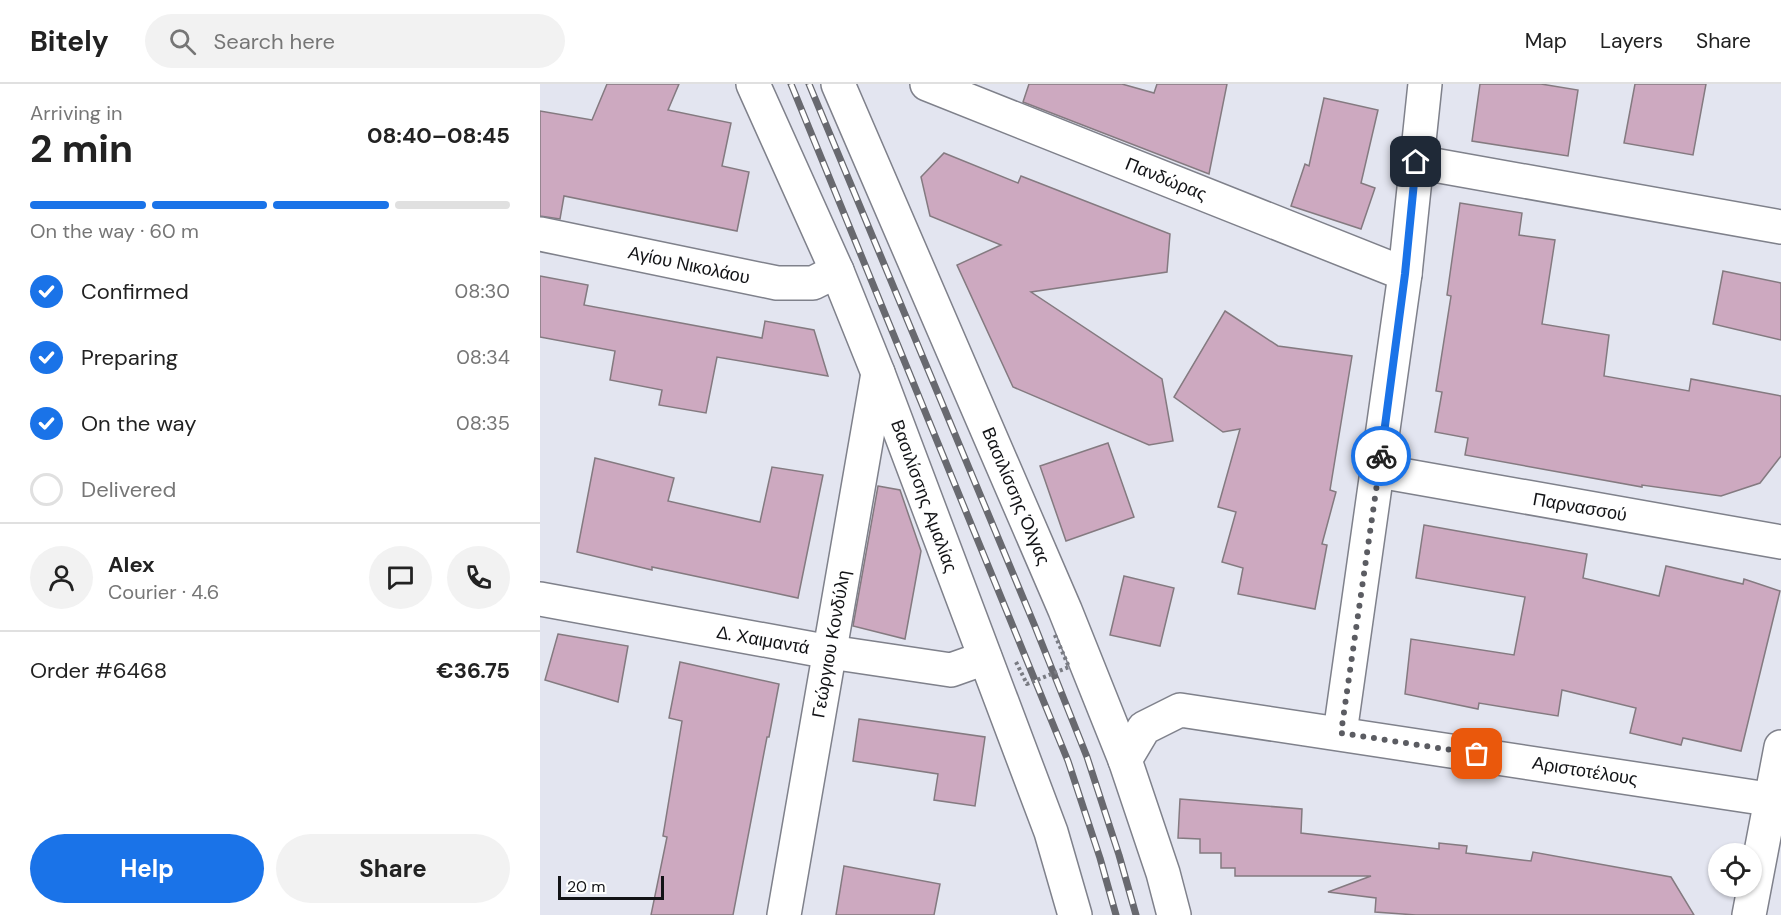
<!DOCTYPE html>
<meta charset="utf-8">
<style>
:root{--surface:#fff;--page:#f2f2f2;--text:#222;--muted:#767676;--line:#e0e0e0;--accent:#1a73e8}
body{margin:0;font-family:"DM Sans",sans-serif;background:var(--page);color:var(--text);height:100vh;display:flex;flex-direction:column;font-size:22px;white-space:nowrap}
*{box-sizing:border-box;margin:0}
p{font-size:20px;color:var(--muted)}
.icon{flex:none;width:33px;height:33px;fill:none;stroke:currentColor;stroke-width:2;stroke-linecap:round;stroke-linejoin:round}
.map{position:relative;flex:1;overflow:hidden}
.sheet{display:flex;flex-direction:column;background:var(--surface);width:540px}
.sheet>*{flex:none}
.fabs{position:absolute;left:1168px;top:759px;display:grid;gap:12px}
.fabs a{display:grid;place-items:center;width:54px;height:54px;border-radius:50%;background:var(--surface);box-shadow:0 2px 4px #0004;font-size:30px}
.scale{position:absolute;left:18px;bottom:15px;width:106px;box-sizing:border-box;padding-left:6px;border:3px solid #121316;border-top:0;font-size:16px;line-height:21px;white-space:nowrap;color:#121316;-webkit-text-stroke:4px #fff;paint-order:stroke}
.pin{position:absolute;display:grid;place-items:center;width:51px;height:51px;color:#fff;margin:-26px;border-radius:12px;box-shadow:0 3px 9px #0006}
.courier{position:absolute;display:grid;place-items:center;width:60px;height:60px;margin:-30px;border:4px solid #1a73e8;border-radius:50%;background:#fff;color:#222;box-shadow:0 2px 8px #0007}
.head em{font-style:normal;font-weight:700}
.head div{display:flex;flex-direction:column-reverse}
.head{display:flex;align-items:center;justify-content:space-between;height:102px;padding:0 30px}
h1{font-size:39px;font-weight:700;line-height:45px}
.bar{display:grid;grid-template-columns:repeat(4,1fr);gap:9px 6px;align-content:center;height:72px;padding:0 30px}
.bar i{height:8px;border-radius:4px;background:var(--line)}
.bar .on{background:var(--accent)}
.bar p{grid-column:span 4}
.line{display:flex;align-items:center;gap:15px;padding:0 30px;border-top:2px solid var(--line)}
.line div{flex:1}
.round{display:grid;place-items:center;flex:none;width:63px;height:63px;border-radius:32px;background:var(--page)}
ol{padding:0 30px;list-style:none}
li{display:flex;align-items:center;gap:18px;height:66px}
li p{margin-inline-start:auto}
li .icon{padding:6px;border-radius:50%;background:var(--accent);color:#fff;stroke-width:4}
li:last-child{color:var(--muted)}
li i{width:33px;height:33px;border:3px solid var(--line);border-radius:50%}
.button{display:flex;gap:12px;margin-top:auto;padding:12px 30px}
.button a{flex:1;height:69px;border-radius:36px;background:var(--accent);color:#fff;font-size:24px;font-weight:700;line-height:69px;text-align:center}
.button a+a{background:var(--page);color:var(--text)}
header{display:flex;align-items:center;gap:36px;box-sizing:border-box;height:84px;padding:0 30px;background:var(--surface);border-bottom:2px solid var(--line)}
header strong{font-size:28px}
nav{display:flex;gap:33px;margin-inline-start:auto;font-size:21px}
.search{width:420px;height:54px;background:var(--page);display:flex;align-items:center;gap:15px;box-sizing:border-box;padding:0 21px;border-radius:33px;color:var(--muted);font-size:22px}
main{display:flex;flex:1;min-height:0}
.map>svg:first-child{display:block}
</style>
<header>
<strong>Bitely</strong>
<div class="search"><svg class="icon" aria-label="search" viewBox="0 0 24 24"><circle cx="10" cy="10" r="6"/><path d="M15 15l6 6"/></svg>Search here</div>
<nav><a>Map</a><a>Layers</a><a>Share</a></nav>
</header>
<main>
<section class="sheet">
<div class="head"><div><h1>2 min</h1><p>Arriving in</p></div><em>08:40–08:45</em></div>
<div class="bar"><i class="on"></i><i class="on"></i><i class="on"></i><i></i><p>On the way · 60 m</p></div>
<ol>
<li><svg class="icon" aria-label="check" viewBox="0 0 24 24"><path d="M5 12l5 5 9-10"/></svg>Confirmed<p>08:30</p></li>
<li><svg class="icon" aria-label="check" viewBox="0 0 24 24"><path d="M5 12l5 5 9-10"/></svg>Preparing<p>08:34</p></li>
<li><svg class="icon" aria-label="check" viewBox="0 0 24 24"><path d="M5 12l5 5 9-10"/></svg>On the way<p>08:35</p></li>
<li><i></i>Delivered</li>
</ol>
<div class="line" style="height:108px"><a class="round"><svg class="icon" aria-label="person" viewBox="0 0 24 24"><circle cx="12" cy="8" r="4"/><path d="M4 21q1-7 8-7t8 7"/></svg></a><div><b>Alex</b><p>Courier · 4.6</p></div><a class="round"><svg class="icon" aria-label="chat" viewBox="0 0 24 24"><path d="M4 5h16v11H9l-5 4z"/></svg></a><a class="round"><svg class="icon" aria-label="phone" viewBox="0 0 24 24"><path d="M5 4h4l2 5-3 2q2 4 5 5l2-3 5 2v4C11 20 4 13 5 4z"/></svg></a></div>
<div class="line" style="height:78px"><div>Order #6468</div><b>€36.75</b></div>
<div class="button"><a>Help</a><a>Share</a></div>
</section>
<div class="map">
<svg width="1241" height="831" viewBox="0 0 1241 831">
<rect width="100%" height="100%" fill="#e3e5f0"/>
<g fill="#cda9c0" stroke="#847a80" stroke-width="1.5">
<path d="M 67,0 L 139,0 L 128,26 L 191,39 L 182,82 L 209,88 L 197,147 L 24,112 L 20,135 L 0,132 L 0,27 L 52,36 Z"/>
<path d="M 489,0 L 582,0 L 614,9 L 617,0 L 687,0 L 669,90 L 483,18 Z"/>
<path d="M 940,0 L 1001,0 L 1038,6 L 1028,72 L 932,57 Z"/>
<path d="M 1095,0 L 1166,0 L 1153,71 L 1084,59 Z"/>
<path d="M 784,14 L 838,26 L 821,99 L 835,104 L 821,145 L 751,122 L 765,80 L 769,82 Z"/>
<path d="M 404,69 L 478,99 L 481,92 L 630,150 L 627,188 L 491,208 L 622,295 L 633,357 L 609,361 L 473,303 L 417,181 L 461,161 L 390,132 L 381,93 Z"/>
<path d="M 920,119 L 982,129 L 979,151 L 1015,156 L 1002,240 L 1069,251 L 1064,292 L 1149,307 L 1151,295 L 1241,312 L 1241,372 L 1220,399 L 1181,412 L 1102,401 L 1102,403 L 925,371 L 928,354 L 895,348 L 902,308 L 896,307 L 911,212 L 907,211 Z"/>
<path d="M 1183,187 L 1241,199 L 1241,256 L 1173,240 Z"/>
<path d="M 0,192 L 48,201 L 44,221 L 222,254 L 225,237 L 274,246 L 288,292 L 177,273 L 166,329 L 119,321 L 122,306 L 70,296 L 75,267 L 0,253 Z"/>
<path d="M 685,227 L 738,262 L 812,272 L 790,406 L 796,408 L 782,460 L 787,461 L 775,525 L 698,510 L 703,484 L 682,478 L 696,428 L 678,423 L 700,345 L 683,348 L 634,313 Z"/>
<path d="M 568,359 L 594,433 L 526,457 L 500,382 Z"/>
<path d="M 55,374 L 134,394 L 128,417 L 220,438 L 232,383 L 283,391 L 258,514 L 112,483 L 112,486 L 37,468 Z"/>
<path d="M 338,402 L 360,406 L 381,467 L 365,555 L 313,542 Z"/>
<path d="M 884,441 L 1047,470 L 1043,494 L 1119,512 L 1126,482 L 1203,500 L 1204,495 L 1240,507 L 1201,667 L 1143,654 L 1141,661 L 1090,649 L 1096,624 L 1022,606 L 1018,632 L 939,619 L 938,625 L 865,610 L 871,555 L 974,571 L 985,513 L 876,494 Z"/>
<path d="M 584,492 L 634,504 L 620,562 L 570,551 Z"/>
<path d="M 18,550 L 88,562 L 78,618 L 5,596 Z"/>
<path d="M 140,578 L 239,600 L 229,653 L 227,653 L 193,831 L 111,831 L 127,753 L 123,752 L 142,637 L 129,634 Z"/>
<path d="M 319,635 L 445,653 L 435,722 L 394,716 L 398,690 L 313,677 Z"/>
<path d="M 640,715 L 762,725 L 761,749 L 899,765 L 899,759 L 927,762 L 926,769 L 991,777 L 993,768 L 1131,793 L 1154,831 L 876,831 L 835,828 L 836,814 L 788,808 L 831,792 L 695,792 L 695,784 L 681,784 L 681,769 L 660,769 L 660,755 L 638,754 Z"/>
<path d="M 304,782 L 400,800 L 394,831 L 296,831 Z"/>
</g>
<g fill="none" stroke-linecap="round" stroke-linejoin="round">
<g stroke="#7f818b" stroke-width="36">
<g id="street">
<path d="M 213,0 L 297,187 L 338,289 L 511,748 L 535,831"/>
<path d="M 298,0 L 525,526 L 585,676"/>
<path d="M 387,0 L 865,190"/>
<path d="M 877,78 L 1241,143"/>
<path d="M 0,150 L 237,199 L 273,199 L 297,187"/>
<path d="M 839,387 L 1241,458"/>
<path d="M 0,515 L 290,568 L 411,586 L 445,574"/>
<path d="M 800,649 L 865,190 L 885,0"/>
<path d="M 244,831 L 338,289"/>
<path d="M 1209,831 L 1241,663"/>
</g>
</g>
<g stroke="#7f818b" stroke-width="36">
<path id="secondary" d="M 634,831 L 623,789 L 585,676 L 604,644 L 640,626 L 1241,717"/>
</g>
<use href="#street" stroke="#fff" stroke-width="33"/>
<use href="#secondary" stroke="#fff" stroke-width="33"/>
<g stroke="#68696f" stroke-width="7">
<g id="rail">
<path d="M 251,0 L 528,677 L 560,774 L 576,831"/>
<path d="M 269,0 L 494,540 L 547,673 L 579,771 L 596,831"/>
</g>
</g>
<use href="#rail" stroke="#fff" stroke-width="4.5" stroke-dasharray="14" stroke-linecap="butt"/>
<path stroke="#797b82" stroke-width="4" stroke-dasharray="3 3" stroke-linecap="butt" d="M 476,578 L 487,600 L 529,583 L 514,549"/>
</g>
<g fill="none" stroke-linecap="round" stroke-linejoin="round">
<path stroke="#5b5c62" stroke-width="6" stroke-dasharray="0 10.8" d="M 841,372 L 801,649 L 937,670"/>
<path stroke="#1a73e8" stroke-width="8" d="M 841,372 L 865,190 L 876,78"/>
</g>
<g text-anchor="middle" stroke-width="4.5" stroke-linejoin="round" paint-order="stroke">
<g font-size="18" fill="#121316" stroke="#fff">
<text transform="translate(626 95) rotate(22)" y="6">Πανδώρας</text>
<text transform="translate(149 181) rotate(12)" y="6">Αγίου Νικολάου</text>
<text transform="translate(384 412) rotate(70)" y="6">Βασιλίσσης Αμαλίας</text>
<text transform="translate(476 412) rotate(67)" y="6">Βασιλίσσης Όλγας</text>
<text transform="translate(1040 423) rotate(10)" y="6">Παρνασσού</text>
<text transform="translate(223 556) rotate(10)" y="6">Δ. Χαιμαντά</text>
<text transform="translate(291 560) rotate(-80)" y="6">Γεώργιου Κονδύλη</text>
<text transform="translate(1045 687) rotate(9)" y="6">Αριστοτέλους</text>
</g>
</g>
</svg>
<div class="fabs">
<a><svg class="icon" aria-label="locate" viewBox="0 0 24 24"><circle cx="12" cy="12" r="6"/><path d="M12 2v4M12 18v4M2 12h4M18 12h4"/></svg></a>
</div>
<div class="scale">20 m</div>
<div class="pin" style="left:937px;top:670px;background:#ea580c"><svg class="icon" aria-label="bag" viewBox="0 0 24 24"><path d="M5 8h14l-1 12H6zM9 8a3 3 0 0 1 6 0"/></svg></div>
<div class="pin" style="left:876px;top:78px;background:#1f2937"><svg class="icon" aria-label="home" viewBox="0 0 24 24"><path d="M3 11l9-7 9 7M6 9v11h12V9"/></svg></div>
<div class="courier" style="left:841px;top:372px"><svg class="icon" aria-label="bike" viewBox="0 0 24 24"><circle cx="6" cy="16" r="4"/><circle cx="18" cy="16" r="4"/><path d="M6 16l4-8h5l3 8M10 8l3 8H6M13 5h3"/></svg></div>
</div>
</main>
